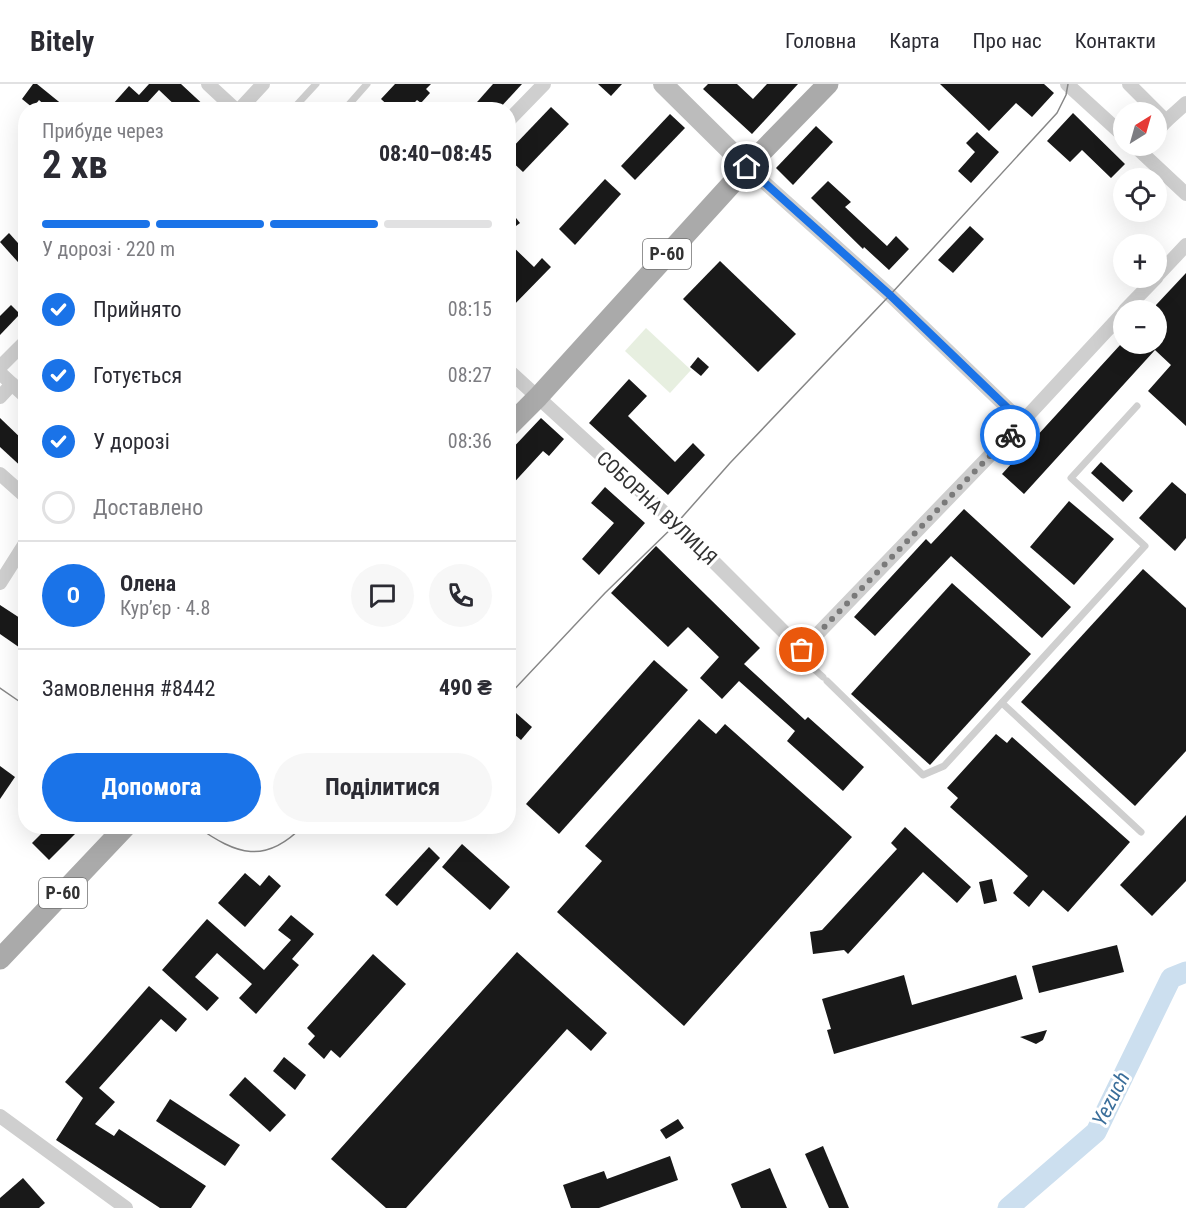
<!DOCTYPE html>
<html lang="uk">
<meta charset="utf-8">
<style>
:root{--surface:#fff;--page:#f7f7f7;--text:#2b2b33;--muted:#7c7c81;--line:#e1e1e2;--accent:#1a73e8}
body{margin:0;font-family:"Roboto Condensed",sans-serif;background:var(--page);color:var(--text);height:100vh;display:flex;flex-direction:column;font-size:22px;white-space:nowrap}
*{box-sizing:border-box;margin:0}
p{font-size:20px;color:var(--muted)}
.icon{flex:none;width:33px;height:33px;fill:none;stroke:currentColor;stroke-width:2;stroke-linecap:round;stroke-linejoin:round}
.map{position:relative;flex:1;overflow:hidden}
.side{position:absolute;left:18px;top:18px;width:498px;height:732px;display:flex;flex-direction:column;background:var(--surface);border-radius:24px;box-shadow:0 6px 24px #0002}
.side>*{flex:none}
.needle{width:39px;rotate:37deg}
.fabs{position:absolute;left:1113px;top:18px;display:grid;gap:12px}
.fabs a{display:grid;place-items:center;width:54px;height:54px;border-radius:50%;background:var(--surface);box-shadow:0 6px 24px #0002;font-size:30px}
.pin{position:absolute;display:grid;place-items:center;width:51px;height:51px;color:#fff;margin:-26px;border:3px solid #fff;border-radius:50%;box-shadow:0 2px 6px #0007}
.courier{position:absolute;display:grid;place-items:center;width:60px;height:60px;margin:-30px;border:4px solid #1a73e8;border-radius:50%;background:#fff;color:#222;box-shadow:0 2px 8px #0007}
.summary em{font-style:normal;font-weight:700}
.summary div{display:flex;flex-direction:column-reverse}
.summary{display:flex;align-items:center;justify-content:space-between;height:102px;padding:0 24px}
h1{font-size:39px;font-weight:700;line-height:45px}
.bar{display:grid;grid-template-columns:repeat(4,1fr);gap:9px 6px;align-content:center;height:72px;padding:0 24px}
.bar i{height:8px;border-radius:4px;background:var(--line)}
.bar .selected{background:var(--accent)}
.bar p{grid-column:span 4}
.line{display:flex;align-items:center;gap:15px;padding:0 24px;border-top:2px solid var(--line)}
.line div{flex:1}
.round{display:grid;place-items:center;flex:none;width:63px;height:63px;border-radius:32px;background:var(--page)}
ol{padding:0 24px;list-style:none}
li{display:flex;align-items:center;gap:18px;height:66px}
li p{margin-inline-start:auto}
li .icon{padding:6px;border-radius:50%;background:var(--accent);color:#fff;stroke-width:4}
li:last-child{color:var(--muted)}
li i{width:33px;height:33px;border:3px solid var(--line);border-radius:50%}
.action{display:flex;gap:12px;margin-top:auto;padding:12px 24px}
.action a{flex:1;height:69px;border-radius:36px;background:var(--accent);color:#fff;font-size:24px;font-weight:700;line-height:69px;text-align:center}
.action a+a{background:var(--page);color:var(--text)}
header{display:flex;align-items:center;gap:36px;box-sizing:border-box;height:84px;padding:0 30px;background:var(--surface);border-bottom:2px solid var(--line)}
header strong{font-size:28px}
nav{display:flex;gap:33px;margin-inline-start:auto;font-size:21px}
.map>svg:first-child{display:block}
</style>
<header>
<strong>Bitely</strong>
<nav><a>Головна</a><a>Карта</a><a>Про нас</a><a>Контакти</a></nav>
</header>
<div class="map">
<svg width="1186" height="1124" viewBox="0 0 1186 1124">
<rect width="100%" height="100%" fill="#fff"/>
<path fill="#e7efe0" d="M 646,244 L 691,286 L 670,309 L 625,267 Z"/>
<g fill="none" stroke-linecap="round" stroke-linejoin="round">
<path stroke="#ccdfef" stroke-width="21" d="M 1008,1124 L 1096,1048 L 1171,894 L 1186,888"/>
</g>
<g fill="#191919">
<path d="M 33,0 L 37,0 L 69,26 L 50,26 L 39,16 L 33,24 L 22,15 Z"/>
<path d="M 149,0 L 181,0 L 209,26 L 180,26 L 159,6 L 147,19 L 154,26 L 118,26 L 113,20 L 129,2 L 139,11 Z"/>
<path d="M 395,0 L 431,0 L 426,5 L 430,9 L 421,19 L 417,16 L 407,26 L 393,26 L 381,15 Z"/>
<path d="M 493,0 L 522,0 L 498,26 L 470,26 Z"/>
<path d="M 598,0 L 622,0 L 611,12 Z"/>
<path d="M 708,0 L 737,0 L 753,15 L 767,0 L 798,0 L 752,50 L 703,5 Z"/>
<path d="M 940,0 L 1044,0 L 1054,9 L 1032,33 L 1016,19 L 989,47 Z"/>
<path d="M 551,23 L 569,40 L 523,88 L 508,74 L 508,68 Z"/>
<path d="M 1073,29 L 1125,80 L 1111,94 L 1082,66 L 1070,78 L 1047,57 Z"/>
<path d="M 670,30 L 685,44 L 635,96 L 621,82 Z"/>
<path d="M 816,42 L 833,58 L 793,101 L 776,84 Z"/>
<path d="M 977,48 L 999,68 L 971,99 L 958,87 L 975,68 L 966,59 Z"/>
<path d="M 605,95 L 621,110 L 575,161 L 559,145 Z"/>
<path d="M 828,97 L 851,118 L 845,123 L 887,162 L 896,152 L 909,165 L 889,186 L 864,163 L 863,165 L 811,114 Z"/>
<path d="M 508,124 L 520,139 L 508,148 Z"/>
<path d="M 970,142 L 984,155 L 953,189 L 938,176 Z"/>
<path d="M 9,149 L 26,168 L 26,187 L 0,158 Z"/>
<path d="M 508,158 L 534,183 L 542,174 L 551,183 L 508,227 L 508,197 L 516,190 L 508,183 Z"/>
<path d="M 720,177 L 796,250 L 758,288 L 683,215 Z"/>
<path d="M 1186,189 L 1186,342 L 1148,307 L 1171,281 L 1155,266 L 1024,410 L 1002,390 L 1121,260 L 1156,260 L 1156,221 Z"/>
<path d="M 11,221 L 20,230 L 0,251 L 0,232 Z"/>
<path d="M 698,273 L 709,283 L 701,292 L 690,283 Z"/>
<path d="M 629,295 L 647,312 L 628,332 L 675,378 L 693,359 L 705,371 L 668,411 L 589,339 Z"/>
<path d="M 0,334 L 26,359 L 26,387 L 0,363 Z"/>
<path d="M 541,334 L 564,355 L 549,372 L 543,367 L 508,405 L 508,369 Z"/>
<path d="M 1101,378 L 1133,407 L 1123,418 L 1091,389 Z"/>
<path d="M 1172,398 L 1186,410 L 1186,454 L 1175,467 L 1139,434 Z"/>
<path d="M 605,403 L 645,439 L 599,491 L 582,475 L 614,439 L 591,419 Z"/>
<path d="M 1069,417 L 1114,455 L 1074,501 L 1030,463 Z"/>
<path d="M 964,425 L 1071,523 L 1042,554 L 951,472 L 875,552 L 854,533 L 926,455 L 931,460 Z"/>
<path d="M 656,462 L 760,564 L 744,580 L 805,636 L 808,633 L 864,683 L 843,707 L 787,657 L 795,647 L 739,597 L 722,615 L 700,594 L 719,573 L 688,543 L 668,563 L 611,509 Z"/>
<path d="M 1143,485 L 1186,524 L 1186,667 L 1135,722 L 1021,618 Z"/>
<path d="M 952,499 L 1031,570 L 930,681 L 851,610 Z"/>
<path d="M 0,521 L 26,538 L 26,568 L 0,550 Z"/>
<path d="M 654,576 L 688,606 L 559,750 L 526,720 Z"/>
<path d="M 508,622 L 532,643 L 521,656 L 508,645 Z"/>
<path d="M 699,635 L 716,650 L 725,640 L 852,753 L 684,942 L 557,828 L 602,777 L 585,762 Z"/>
<path d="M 996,650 L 1007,659 L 1012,653 L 1130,758 L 1068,828 L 1043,806 L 1029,823 L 1013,809 L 1028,792 L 950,723 L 958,714 L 947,704 Z"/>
<path d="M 0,682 L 15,693 L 0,715 Z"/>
<path d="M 1186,731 L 1186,797 L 1152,832 L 1120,801 Z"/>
<path d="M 49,742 L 83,742 L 49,776 L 32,759 Z"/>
<path d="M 905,743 L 971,803 L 957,819 L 923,788 L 848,870 L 844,866 L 813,870 L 810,848 L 822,846 L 897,765 L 891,759 Z"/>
<path d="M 462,760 L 510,803 L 490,826 L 442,783 Z"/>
<path d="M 429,763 L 440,774 L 397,822 L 385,811 Z"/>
<path d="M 245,789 L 260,802 L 269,791 L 281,802 L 245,843 L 218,819 Z"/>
<path d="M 992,795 L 997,817 L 984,820 L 979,798 Z"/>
<path d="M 291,831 L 314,850 L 292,875 L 299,881 L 256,930 L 239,914 L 252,900 L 217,869 L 195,893 L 219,914 L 207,927 L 162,886 L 207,835 L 264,886 L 291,856 L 278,846 Z"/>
<path d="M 1117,861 L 1124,888 L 1039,909 L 1032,882 Z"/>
<path d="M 517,868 L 607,949 L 591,967 L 567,945 L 406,1124 L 386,1124 L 331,1075 Z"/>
<path d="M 373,870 L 406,900 L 340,974 L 331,966 L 324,975 L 308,960 L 315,952 L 307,944 Z"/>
<path d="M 904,891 L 912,921 L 1016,891 L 1023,915 L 834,970 L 827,946 L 831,945 L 822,915 Z"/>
<path d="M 149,902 L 187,935 L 176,948 L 161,935 L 99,1004 L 115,1018 L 95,1040 L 114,1052 L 119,1045 L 206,1102 L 191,1124 L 160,1124 L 56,1056 L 83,1014 L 65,998 Z"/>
<path d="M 1047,946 L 1043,956 L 1036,960 L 1020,953 Z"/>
<path d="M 284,973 L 306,991 L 295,1006 L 273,987 Z"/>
<path d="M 245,993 L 286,1031 L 270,1048 L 229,1011 Z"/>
<path d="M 170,1015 L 240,1061 L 225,1082 L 156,1037 Z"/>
<path d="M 678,1035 L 684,1044 L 666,1055 L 660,1046 Z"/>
<path d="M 823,1062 L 849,1124 L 829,1124 L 805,1070 Z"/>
<path d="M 670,1072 L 678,1096 L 599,1124 L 571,1124 L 563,1101 L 604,1087 L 607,1095 Z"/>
<path d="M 770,1084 L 787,1124 L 741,1124 L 731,1100 Z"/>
<path d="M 23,1094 L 45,1119 L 39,1124 L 0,1124 L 0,1114 Z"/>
</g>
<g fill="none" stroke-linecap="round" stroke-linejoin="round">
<g stroke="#cfcfcf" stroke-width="7">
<path d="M 292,26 L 316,0"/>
<path d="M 344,26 L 367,0"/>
<path d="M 802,566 L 814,585 L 823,593"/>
<path d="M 827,597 L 923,691 L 944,682 L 1145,462 L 1071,394 L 1137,322"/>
<path d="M 1002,619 L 1141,748"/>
</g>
<g stroke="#cfcfcf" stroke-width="14">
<path d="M 208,0 L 236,26"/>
<path d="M 1067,0 L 1124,52"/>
<path d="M 1129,0 L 1166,37 L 1156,48"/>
<path d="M 239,26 L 263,0"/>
<path d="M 508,37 L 544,0"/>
<path d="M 1166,37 L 1186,19"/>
<path d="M 1145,62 L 1140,67 L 1186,110"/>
<path d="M 747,83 L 890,211 L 1022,338"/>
<path d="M 1156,193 L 1186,161"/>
<path d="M 1125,226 L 1156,194"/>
<path d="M 0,283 L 26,257"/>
<path d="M 508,286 L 670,434 L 802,566 L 1022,338 L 1124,228"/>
<path d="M 0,289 L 26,313"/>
<path d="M 0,313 L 12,300"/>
<path d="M 0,390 L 26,413"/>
<path d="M 0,499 L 26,458"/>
<path d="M 0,1032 L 126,1124"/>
</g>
<path stroke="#bcbcbc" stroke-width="20" d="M 663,0 L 747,83"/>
<g stroke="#aaa" stroke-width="21">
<path d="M 508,343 L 538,313 L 747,83 L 828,0"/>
<path d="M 0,875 L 126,742"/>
</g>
<g stroke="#878787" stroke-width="1.5">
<path d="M 0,604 L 26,622"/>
<path d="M 508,612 L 605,509 L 676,440 L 730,379 L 890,211 L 1057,29 L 1066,11 L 1068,0"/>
<path d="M 196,742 C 237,771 265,781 303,742"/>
</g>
</g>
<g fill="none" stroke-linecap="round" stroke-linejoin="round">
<path stroke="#7a7a7a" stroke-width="6" stroke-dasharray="0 10.8" d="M 802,566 L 1010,351"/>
<path stroke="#1a73e8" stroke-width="8" d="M 747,83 L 890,211 L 1022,338 L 1010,351"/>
</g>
<g text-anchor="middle" stroke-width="6" stroke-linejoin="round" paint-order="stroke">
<g fill="#fff" stroke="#707070" stroke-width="1.5">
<rect x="643" y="155" width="48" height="30" rx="4.5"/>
<rect x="39" y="794" width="48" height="30" rx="4.5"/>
</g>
<g font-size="18" font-weight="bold" fill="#323232">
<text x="667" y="176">Р-60</text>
<text x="63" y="815">Р-60</text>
</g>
<g font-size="20" fill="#323232" stroke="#fff">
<text transform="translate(657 424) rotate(43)" y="7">СОБОРНА ВУЛИЦЯ</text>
</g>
<g font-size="21" font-style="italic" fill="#3a6e9a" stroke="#fff">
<text transform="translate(1111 1015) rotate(-63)" y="7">Yezuch</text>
</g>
</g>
</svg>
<div class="fabs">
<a><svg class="needle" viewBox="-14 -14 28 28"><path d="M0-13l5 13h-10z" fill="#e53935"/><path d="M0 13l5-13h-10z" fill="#7c7c81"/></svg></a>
<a><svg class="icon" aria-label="locate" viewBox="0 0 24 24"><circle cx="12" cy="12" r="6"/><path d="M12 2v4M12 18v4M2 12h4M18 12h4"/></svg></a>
<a>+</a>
<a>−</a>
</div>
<div class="pin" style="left:802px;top:566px;background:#ea580c"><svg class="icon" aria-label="bag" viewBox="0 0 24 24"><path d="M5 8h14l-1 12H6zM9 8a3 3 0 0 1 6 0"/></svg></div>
<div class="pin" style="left:747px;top:83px;background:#1f2937"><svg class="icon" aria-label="home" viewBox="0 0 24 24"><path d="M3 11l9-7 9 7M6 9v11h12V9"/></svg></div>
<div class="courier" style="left:1010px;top:351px"><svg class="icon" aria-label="bike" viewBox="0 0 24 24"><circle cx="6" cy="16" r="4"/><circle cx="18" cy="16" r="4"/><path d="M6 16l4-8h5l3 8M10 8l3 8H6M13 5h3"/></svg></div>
<section class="side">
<div class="summary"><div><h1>2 хв</h1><p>Прибуде через</p></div><em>08:40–08:45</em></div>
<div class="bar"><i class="selected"></i><i class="selected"></i><i class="selected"></i><i></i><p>У дорозі · 220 m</p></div>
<ol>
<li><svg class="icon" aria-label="check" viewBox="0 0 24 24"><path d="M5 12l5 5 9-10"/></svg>Прийнято<p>08:15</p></li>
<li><svg class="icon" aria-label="check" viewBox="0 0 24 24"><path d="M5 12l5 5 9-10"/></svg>Готується<p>08:27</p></li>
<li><svg class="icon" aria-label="check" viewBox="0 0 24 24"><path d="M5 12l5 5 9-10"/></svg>У дорозі<p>08:36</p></li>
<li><i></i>Доставлено</li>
</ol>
<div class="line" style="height:108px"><b class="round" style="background:var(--accent);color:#fff">О</b><div><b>Олена</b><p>Кур’єр · 4.8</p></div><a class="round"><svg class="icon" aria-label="chat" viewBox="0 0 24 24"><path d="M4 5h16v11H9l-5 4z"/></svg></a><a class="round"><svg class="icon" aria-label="phone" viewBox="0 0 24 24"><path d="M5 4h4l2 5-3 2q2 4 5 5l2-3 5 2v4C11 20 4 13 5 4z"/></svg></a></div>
<div class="line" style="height:78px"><div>Замовлення #8442</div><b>490 ₴</b></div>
<div class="action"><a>Допомога</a><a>Поділитися</a></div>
</section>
</div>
